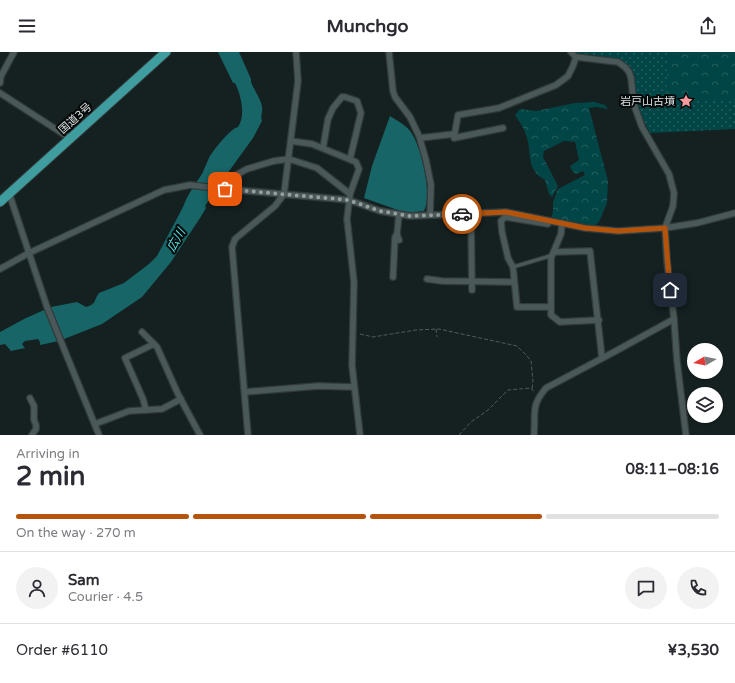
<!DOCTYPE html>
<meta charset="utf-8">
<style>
:root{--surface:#fff;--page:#f2f2f3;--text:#2b2b33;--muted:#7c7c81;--line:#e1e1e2;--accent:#b45309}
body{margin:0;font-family:"Varela Round","Noto Sans JP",sans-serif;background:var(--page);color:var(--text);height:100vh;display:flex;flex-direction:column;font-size:15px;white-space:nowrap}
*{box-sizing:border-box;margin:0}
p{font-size:13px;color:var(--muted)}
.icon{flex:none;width:22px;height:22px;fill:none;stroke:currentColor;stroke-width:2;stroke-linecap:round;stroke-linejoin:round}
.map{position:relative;height:383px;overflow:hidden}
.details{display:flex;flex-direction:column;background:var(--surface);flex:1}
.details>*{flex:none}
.needle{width:26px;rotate:261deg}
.buttons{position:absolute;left:687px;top:291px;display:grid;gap:8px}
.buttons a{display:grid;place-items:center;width:36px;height:36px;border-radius:50%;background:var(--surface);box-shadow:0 1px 3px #0004;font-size:20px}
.pin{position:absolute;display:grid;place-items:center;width:34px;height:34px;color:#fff;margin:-17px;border-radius:8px;box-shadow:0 2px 6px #0006}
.courier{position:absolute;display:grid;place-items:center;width:40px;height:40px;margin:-20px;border:3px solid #b45309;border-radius:50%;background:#fff;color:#222;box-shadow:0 1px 5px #0007}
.head em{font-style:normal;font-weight:800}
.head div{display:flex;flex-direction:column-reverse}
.head{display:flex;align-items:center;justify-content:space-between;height:68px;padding:0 16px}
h1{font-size:26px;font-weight:800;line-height:30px}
.bar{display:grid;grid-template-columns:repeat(4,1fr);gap:6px 4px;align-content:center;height:48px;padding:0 16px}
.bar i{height:5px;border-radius:3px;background:var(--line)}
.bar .selected{background:var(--accent)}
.bar p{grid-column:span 4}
.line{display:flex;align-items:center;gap:10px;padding:0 16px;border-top:1px solid var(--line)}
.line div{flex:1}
.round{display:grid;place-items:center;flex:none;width:42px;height:42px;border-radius:21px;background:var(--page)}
header{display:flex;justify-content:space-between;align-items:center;height:52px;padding:0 16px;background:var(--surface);font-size:18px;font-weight:800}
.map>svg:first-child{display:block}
</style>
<header><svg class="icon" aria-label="menu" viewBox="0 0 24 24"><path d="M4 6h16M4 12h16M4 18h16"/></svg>Munchgo<svg class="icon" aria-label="share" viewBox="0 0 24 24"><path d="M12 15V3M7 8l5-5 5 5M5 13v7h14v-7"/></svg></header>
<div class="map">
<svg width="735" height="383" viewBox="0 0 735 383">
<defs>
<pattern id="green-dots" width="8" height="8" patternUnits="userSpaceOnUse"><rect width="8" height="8" fill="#014546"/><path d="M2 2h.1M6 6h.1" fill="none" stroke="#256060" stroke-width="1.8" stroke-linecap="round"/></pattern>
<pattern id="forest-crowns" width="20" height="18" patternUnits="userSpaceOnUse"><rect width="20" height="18" fill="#014546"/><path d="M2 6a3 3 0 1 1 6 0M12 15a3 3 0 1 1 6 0" fill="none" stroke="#256060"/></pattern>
</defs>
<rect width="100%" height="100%" fill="#152021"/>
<path fill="url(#green-dots)" d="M 575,0 L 735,0 L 735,77 L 650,81 L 638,58 L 633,21 L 630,15 L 619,7 L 594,3 L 578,2 Z"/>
<g fill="url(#forest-crowns)">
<path d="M 669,0 L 735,0 L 735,48 L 668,48 L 666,43 Z"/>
<path d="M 594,50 L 605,53 L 608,57 L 596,55 L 589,56 L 608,129 L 607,151 L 599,170 L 594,174 L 551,167 L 553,159 L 553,150 L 558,137 L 585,123 L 583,119 L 576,122 L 572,119 L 570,114 L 579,108 L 575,90 L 564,89 L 544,99 L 543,105 L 558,134 L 552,145 L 549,142 L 545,128 C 526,117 532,104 527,86 C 525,78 520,70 515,63 L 520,57 L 536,59 L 575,51 Z"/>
</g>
<g fill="#176567">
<path d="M 218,0 L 239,0 L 251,27 L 251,30 C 254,38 261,47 262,55 C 263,60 260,64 262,69 L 253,86 L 219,133 L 205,154 L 206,156 L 200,166 L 171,210 L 142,245 L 102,272 L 59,289 L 40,293 L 40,290 L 38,287 L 25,289 L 22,292 L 25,296 L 11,299 L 5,292 L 0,293 L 0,280 L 26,266 L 51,255 L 77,250 L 86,255 C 97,252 93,249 99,241 L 124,231 L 149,212 L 157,204 L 183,155 C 188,141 196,132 203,120 C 205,115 207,110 209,106 C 213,98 231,76 238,75 C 246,63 241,43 235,31 L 233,31 Z"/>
<path d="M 390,64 C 396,68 406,73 410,79 C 421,92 433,144 424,159 L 406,161 L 364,146 L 372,114 Z"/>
</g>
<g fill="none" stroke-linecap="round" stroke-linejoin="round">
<g stroke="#323a3a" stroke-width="5">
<path id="service" d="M 513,215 L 553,203"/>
</g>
<g stroke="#323a3a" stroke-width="8">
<g id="minor">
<path d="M 389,0 L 393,39 L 395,45 L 410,65 L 419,84 L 426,108 L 431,133 L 430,163"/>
<path d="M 571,0 L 576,5 L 618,10 L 625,15 L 629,20 L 631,26 L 634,53 L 642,75 L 669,122 L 674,141 L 673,154 L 665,176 L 667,209 L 674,267 L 677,309 L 686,383"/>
<path d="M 0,31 L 1,24 L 14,0"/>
<path d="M 0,41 L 71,87"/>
<path d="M 503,76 L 454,86 L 458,63 L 499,56 L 556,33 L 568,24 L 573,14 L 576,5"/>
<path d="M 420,86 L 454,82"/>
<path d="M 291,89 L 312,92 L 356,110 L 359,117 L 350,142 L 347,167 L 354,230 L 352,313 L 360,383"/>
<path d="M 323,96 L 328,67 L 333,56 L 342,45 L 345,45 L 357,49 L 361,61 L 350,107"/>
<path d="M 225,137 L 231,126 L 247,117 L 274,109 L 289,107 L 317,116 L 350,142"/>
<path d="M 9,141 L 47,255 L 99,383"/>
<path d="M 399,162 L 397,182 L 399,188"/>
<path d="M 471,162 L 472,238"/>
<path d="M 549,169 L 548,172 L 505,165 L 501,169 L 502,180 L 508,206 L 513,215 L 517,255 L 550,255"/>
<path d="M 562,171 L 561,182 L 551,206 L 551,263 L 560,270 L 599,268"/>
<path d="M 554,200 L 590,199 L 602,306"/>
<path d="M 0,217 L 29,201 L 164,138 L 190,133 L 225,137 L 349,148 L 380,159 L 410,164 L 506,160 L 585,176 L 618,179 L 665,176 L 697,171 L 735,161"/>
<path d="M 393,225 L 395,185 L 397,182"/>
<path d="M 427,227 L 442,229 L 514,230"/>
<path d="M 142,280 L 157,295 L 178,342 L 200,383"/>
<path d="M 245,340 L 318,334 L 354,335"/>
<path d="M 30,346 L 34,354 L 34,368 L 36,373 L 36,377 L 32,383"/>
<path d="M 146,358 L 143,347 L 125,306 L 154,292"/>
<path d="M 95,372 L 129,359 L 162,357 L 181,347"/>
<path d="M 248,383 L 232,195 L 235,187 L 275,154 L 284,142 L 298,29 L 296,0"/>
<path d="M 534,383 C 536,361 530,355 546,336 L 614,300 L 674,267"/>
</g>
</g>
<g stroke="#323a3a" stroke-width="11">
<path id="trunk" d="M 0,150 L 166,0"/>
</g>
<g stroke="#515b5c" stroke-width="1" stroke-dasharray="4 2" stroke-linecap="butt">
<path d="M 436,277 L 437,285"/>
<path d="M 360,282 L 373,285 L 416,278 L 439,277 L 517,294 L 527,304 L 531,309 L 533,329 L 532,338"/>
<path d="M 459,383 L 471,370 L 488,358 L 508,338 L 531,336 L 535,341"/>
</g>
<use href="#service" stroke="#4b5859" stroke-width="3"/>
<use href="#minor" stroke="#4b5859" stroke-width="5.5"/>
<use href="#trunk" stroke="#3f9da0" stroke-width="9"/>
</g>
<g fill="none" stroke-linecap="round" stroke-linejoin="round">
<path stroke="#969e9e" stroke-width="4" stroke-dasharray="0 7.2" d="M 225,137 L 348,148 L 380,159 L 410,164 L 462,162"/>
<path stroke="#b45309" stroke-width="5" d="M 462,162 L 506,160 L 585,176 L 618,179 L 665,176 L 670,238"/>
</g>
<defs>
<g id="sight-bare" transform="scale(1.08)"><path d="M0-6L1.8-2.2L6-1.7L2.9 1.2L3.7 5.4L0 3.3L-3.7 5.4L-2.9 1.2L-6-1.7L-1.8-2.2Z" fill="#f59b9e" stroke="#050909" stroke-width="2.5" paint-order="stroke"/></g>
</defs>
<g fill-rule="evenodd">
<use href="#sight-bare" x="686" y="49"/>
</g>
<g text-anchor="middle" stroke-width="4" stroke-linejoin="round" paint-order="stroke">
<g font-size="11" fill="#dbe2e2" stroke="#050909" text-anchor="end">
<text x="675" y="53">岩戸山古墳</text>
</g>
<g font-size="11" fill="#dbe2e2" stroke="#050909">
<text transform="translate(75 66) rotate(-42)" y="4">国道3号</text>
</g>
<g font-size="12" font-style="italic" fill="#5feaee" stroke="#050909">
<text transform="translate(176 188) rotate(-60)" y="4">広川</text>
</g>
</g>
</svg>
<div class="buttons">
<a><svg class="needle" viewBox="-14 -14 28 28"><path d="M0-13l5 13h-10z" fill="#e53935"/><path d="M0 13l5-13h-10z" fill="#7c7c81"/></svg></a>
<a><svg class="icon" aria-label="layers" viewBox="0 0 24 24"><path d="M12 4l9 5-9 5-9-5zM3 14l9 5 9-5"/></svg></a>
</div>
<div class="pin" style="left:225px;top:137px;background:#ea580c"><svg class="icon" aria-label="bag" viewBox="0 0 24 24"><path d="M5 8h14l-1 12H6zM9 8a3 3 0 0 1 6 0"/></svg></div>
<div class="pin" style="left:670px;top:238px;background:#1f2937"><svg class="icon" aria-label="home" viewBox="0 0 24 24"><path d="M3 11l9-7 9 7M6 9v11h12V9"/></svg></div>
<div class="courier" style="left:462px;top:162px"><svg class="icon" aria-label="car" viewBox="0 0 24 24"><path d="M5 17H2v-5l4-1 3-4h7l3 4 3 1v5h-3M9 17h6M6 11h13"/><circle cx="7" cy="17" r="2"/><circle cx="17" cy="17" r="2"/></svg></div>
</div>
<section class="details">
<div class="head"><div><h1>2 min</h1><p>Arriving in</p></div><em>08:11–08:16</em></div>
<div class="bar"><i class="selected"></i><i class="selected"></i><i class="selected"></i><i></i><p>On the way · 270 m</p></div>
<div class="line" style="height:72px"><a class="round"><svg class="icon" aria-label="person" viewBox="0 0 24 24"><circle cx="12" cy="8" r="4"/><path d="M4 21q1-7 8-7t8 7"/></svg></a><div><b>Sam</b><p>Courier · 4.5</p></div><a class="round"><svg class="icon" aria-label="chat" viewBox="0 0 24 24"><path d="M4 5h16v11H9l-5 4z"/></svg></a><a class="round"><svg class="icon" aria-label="phone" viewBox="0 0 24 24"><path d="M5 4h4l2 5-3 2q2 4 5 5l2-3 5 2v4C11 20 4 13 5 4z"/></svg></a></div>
<div class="line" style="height:52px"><div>Order #6110</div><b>¥3,530</b></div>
</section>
